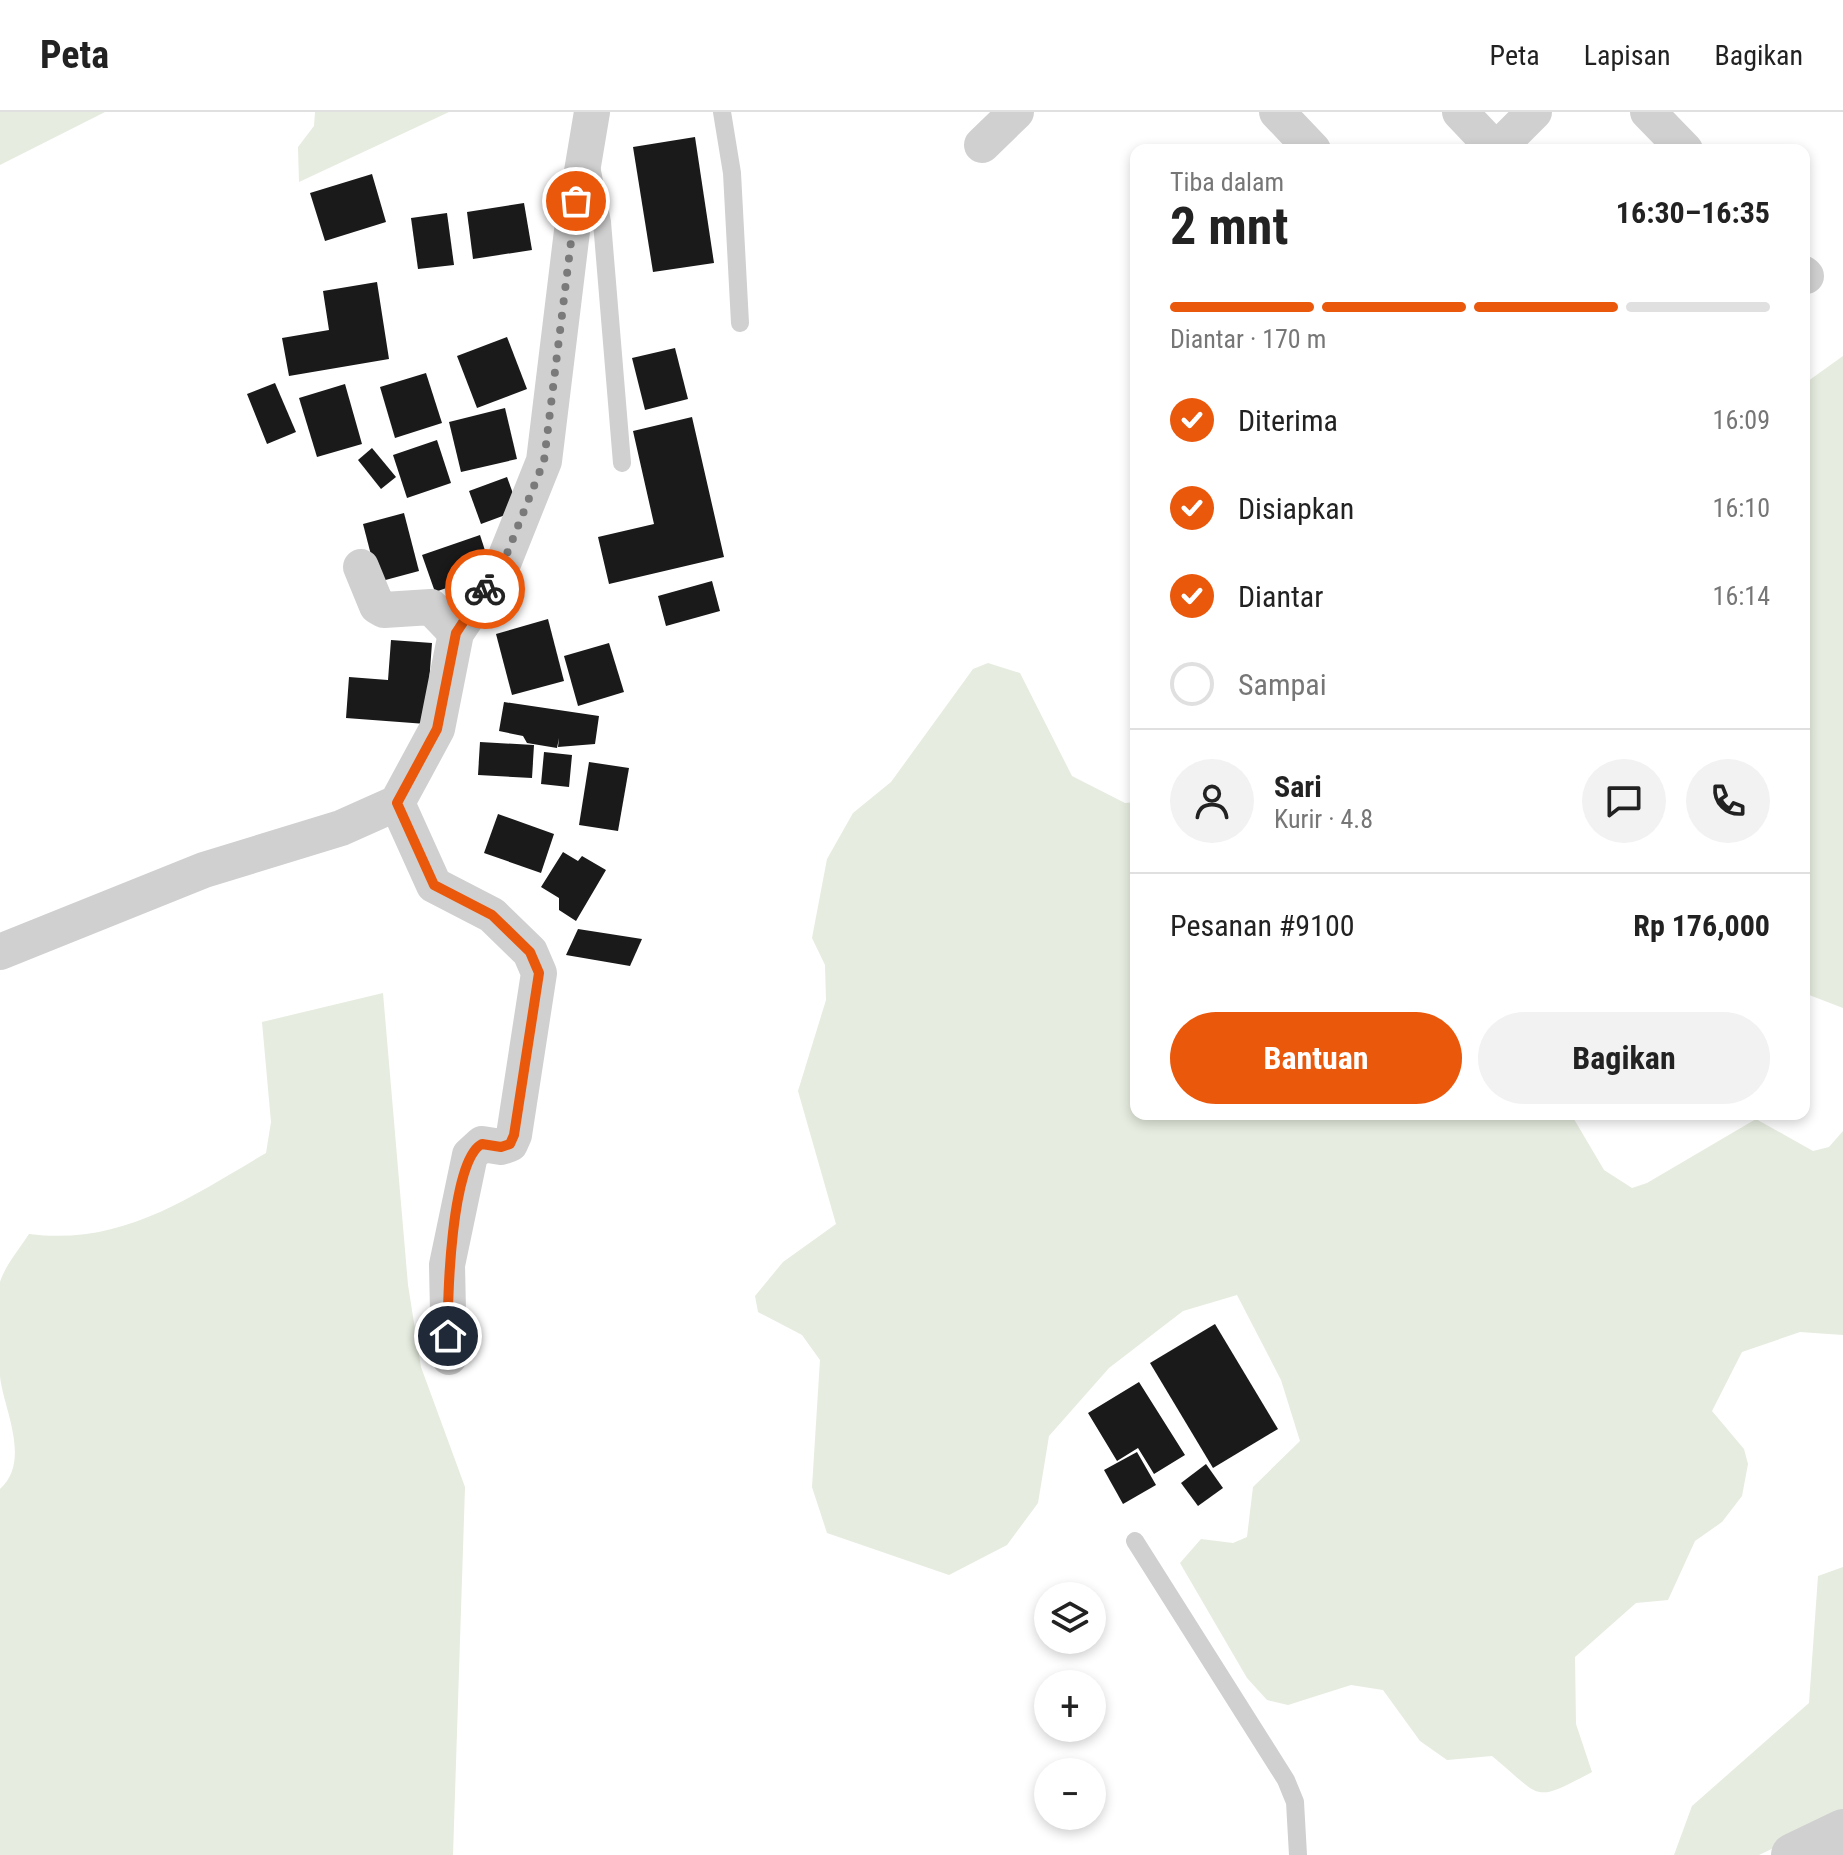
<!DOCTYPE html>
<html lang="id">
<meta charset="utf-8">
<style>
:root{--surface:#fff;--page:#f2f2f2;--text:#222;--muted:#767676;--line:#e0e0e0;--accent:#ea580c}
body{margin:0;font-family:"Roboto Condensed",sans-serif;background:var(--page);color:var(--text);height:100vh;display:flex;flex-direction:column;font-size:30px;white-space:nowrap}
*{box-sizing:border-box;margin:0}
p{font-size:26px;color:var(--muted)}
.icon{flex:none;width:44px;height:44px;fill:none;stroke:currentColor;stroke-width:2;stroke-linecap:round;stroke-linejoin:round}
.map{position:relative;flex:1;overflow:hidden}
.sheet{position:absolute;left:1130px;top:32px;width:680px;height:976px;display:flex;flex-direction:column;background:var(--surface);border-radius:16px;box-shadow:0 4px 12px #0003}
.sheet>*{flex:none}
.fabs{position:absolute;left:1034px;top:1470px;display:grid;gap:16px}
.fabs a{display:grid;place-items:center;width:72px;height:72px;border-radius:50%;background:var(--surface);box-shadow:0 4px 12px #0003;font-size:40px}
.pin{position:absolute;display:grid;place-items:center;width:68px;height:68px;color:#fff;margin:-34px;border:4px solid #fff;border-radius:50%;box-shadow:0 2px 8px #0007}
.courier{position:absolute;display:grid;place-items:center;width:80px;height:80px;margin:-40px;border:6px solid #ea580c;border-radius:50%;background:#fff;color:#222;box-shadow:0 2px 10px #0007}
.overview em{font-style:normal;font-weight:700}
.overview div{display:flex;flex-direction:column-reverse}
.overview{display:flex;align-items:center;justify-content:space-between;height:136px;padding:0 40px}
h1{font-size:52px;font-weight:700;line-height:60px}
.bar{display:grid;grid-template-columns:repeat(4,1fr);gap:12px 8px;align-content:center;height:96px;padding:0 40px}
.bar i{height:10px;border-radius:6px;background:var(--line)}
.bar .active{background:var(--accent)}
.bar p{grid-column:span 4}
.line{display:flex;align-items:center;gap:20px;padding:0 40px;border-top:2px solid var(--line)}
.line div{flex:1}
.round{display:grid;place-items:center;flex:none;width:84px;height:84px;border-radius:42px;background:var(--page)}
ol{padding:0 40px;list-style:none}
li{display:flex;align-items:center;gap:24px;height:88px}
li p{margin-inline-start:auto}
li .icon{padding:8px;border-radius:50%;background:var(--accent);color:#fff;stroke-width:4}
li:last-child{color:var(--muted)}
li i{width:44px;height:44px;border:4px solid var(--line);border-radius:50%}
.action{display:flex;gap:16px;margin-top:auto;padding:16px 40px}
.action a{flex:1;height:92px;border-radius:48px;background:var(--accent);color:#fff;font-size:32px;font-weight:700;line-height:92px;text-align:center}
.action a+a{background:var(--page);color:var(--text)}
header{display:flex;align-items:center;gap:48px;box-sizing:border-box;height:112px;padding:0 40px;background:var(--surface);border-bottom:2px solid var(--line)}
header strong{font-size:38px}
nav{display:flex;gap:44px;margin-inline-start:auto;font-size:28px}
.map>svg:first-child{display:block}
</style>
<header>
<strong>Peta</strong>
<nav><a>Peta</a><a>Lapisan</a><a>Bagikan</a></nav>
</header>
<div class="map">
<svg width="1843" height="1743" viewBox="0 0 1843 1743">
<rect width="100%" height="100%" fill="#fff"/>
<g fill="#e6ecdf">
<path d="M 0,0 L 105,0 L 0,53 Z"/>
<path d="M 315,0 L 449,0 L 299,70 L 298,35 L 314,14 Z"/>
<path d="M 1843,244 L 1843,896 L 1804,881 L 1804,272 Z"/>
<path d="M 988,551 L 1020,561 L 1072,664 L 1125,691 L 1136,690 L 1136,1002 L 1571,1002 L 1604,1058 L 1632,1076 L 1647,1071 L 1756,1007 L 1813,1039 L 1829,1035 L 1843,1019 L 1843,1223 L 1800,1220 L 1742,1240 L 1712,1299 L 1744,1337 L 1748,1352 L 1742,1384 L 1722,1410 L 1695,1429 L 1668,1488 L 1636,1491 L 1575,1545 L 1576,1612 L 1592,1660 C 1532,1692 1543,1686 1492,1644 L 1447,1648 L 1420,1629 L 1383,1578 L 1351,1573 L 1288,1593 L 1267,1588 L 1247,1566 L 1180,1451 L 1201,1427 L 1233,1431 L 1247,1425 L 1253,1375 L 1300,1329 L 1281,1268 L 1237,1183 L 1183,1199 L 1109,1256 L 1049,1324 L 1038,1391 L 1007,1433 L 949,1463 L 827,1421 L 812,1375 L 820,1248 L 802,1223 L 758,1200 L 755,1184 L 783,1150 L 836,1112 L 798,979 L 826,888 L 825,853 L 812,826 L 827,747 L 853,701 L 891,670 L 973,557 Z"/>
<path d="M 383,881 L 408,1173 L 421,1255 L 465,1375 L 453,1743 L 0,1743 L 0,1377 C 32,1348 3,1296 0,1264 C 0,1246 0,1186 0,1170 C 5,1154 20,1136 29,1122 C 121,1134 189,1086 266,1041 L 271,1010 L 262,910 Z"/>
<path d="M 1843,1455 L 1843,1703 L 1759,1743 L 1674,1743 L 1692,1694 L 1809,1591 L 1818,1464 Z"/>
</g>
<g fill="#1a1a1a">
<path d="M 695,25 L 714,151 L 653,160 L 633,35 Z"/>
<path d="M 372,62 L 386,110 L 325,129 L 310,81 Z"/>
<path d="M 524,91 L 532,138 L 473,147 L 467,100 Z"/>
<path d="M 447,101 L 454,153 L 418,157 L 411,106 Z"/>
<path d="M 377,170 L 389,247 L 289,264 L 282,226 L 329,218 L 323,179 Z"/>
<path d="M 507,225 L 527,277 L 477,296 L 457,244 Z"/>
<path d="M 675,236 L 688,287 L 645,298 L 632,246 Z"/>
<path d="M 426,261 L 442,311 L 395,326 L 380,275 Z"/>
<path d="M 275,271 L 296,320 L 267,332 L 247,282 Z"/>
<path d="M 345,272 L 362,332 L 317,345 L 299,286 Z"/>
<path d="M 505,296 L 517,347 L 461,360 L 449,310 Z"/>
<path d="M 692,305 L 724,445 L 609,472 L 598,425 L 654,412 L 633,319 Z"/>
<path d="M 437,328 L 451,371 L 407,386 L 393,343 Z"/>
<path d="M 372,336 L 396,365 L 381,377 L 358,348 Z"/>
<path d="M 507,365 L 519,398 L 481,412 L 469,379 Z"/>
<path d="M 404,401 L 419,459 L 378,470 L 363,412 Z"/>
<path d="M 480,423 L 492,460 L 435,480 L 422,443 Z"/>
<path d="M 712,469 L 720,499 L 666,514 L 658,484 Z"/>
<path d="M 548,507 L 564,569 L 512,583 L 496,522 Z"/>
<path d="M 391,528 L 432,531 L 426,612 L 346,606 L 349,565 L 388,568 Z"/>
<path d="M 609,531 L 624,580 L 578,594 L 564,544 Z"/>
<path d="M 504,590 L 599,604 L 595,632 L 558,635 L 559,626 L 557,636 L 527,631 L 523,624 L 499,619 Z"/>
<path d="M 480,630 L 534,633 L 532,666 L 478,663 Z"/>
<path d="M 544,640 L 572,643 L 569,675 L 541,672 Z"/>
<path d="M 589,650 L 629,656 L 618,719 L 579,713 Z"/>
<path d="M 498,702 L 554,722 L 541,761 L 484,741 Z"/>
<path d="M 563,740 L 578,749 L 582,744 L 606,758 L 576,809 L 559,798 L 559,786 L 541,775 Z"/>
<path d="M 578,817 L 642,827 L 630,854 L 566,843 Z"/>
<path d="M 1215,1212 L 1278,1317 L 1213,1356 L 1150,1251 Z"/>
<path d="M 1139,1270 L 1185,1343 L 1154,1362 L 1138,1336 L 1117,1349 L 1088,1301 Z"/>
<path d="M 1137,1340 L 1156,1373 L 1123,1392 L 1104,1358 Z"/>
<path d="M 1206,1352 L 1223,1376 L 1198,1394 L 1181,1371 Z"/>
</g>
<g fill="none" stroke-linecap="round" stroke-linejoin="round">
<g stroke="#d0d0d0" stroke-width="18">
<path d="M 722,0 L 732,61 L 740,211"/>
<path d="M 592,59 L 602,110 L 622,351"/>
<path d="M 1135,1429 L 1286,1668 L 1295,1690 L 1298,1743"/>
</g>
<g stroke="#d0d0d0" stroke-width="36">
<path d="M 1277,0 L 1313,38"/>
<path d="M 1460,0 L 1496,38"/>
<path d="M 1648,0 L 1685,38"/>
<path d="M 982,33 L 1016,0"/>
<path d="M 1496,38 L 1534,0"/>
<path d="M 1804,162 L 1806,164"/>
<path d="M 361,455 L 377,494 L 384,498 L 431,495 L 456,521"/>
<path d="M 397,691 L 434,773 L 492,803 L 530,840 L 539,861 L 514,1023 L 510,1032 L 501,1035 L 482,1032 L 470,1043 L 447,1153 L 449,1245"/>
<path d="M 0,840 L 204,758 L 341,716 L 397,691 L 437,617 L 456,521 L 504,449 L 544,349 L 572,119 L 592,0"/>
</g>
<path stroke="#d0d0d0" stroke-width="44" d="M 1793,1743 L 1843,1719"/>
</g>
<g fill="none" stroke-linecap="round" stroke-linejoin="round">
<path stroke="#7a7a7a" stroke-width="8" stroke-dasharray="0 14.4" d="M 485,477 L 504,449 L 544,349 L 576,89"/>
<path stroke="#ea580c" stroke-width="10" d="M 448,1224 C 447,1189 451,1047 482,1032 L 501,1035 L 510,1032 L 514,1023 L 539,861 L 530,840 L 492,803 L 434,773 L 397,691 L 437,617 L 456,521 L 485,477"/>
</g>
</svg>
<div class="fabs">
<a><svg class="icon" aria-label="layers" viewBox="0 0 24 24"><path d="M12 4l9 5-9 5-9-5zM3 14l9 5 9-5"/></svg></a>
<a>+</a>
<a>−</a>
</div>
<div class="pin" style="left:576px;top:89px;background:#ea580c"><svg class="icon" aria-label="bag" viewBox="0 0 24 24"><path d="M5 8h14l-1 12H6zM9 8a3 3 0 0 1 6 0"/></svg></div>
<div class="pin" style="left:448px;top:1224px;background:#1f2937"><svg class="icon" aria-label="home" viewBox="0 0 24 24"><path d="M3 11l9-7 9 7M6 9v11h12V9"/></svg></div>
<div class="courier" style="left:485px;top:477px"><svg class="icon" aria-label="bike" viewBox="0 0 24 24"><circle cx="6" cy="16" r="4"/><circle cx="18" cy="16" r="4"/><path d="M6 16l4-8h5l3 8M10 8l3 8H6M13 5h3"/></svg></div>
<section class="sheet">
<div class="overview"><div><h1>2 mnt</h1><p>Tiba dalam</p></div><em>16:30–16:35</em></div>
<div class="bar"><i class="active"></i><i class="active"></i><i class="active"></i><i></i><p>Diantar · 170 m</p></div>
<ol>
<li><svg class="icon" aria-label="check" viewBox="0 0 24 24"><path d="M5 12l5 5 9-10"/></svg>Diterima<p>16:09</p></li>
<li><svg class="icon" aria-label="check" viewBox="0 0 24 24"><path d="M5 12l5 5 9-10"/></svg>Disiapkan<p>16:10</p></li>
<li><svg class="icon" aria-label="check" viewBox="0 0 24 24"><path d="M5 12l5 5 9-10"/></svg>Diantar<p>16:14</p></li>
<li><i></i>Sampai</li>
</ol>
<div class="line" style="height:144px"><a class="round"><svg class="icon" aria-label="person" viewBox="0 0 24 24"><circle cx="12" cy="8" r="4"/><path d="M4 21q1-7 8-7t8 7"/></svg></a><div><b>Sari</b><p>Kurir · 4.8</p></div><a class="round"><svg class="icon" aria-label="chat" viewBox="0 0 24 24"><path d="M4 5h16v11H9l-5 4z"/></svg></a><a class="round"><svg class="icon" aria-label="phone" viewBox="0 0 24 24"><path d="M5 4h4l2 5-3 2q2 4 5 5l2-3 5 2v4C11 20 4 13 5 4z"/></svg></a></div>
<div class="line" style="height:104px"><div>Pesanan #9100</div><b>Rp 176,000</b></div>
<div class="action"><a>Bantuan</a><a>Bagikan</a></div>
</section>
</div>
